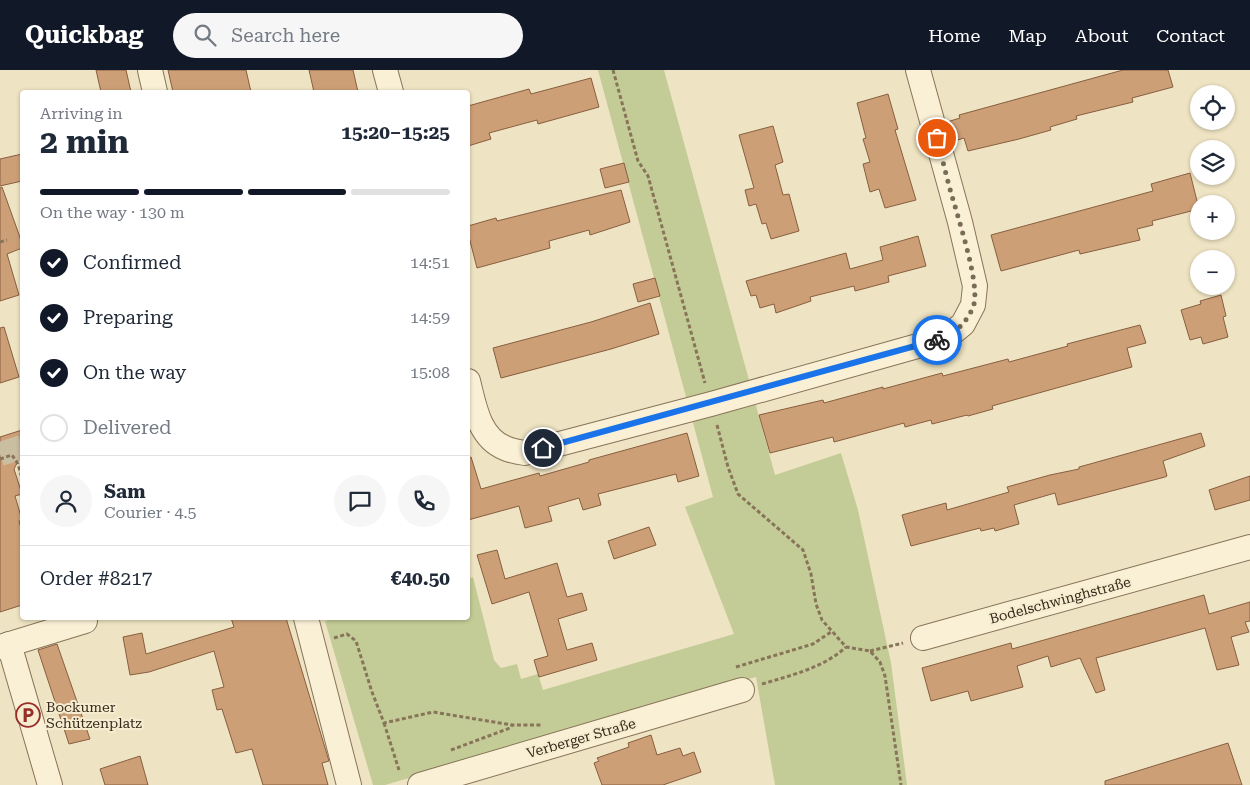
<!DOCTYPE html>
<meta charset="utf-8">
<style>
:root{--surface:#fff;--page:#f6f6f7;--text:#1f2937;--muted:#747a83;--line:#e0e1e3;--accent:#111827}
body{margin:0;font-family:"Roboto Serif",serif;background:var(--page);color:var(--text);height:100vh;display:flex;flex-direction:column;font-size:19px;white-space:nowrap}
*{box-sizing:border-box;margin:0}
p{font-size:16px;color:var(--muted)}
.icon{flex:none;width:28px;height:28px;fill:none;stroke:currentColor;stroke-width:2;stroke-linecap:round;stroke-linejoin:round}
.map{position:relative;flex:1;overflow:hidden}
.drawer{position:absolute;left:20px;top:20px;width:450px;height:530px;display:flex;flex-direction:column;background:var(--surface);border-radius:5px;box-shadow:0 1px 4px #0004}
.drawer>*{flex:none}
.controls{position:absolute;left:1190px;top:15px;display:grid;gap:10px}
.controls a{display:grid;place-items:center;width:45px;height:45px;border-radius:50%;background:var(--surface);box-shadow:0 1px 4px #0004;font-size:25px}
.pin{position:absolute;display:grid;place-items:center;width:42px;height:42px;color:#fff;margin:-21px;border:2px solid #fff;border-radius:50%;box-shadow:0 1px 5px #0007}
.courier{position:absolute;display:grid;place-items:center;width:50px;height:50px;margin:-25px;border:4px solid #1a73e8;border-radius:50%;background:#fff;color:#222;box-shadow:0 1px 6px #0007}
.summary em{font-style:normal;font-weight:700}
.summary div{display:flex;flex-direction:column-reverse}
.summary{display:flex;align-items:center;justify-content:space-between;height:85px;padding:0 20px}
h1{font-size:32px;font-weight:700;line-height:38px}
.bar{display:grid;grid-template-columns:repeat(4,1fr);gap:8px 5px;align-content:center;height:60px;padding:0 20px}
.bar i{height:6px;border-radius:4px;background:var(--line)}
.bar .selected{background:var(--accent)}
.bar p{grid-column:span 4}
.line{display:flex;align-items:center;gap:12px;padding:0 20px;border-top:1px solid var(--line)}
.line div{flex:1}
.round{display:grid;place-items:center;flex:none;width:52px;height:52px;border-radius:26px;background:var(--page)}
ol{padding:0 20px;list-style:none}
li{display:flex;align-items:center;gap:15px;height:55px}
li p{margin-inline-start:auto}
li .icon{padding:5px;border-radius:50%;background:var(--accent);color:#fff;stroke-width:4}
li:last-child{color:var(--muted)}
li i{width:28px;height:28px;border:2px solid var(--line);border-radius:50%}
header{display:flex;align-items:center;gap:30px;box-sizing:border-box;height:70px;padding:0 25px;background:var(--accent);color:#fff}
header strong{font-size:24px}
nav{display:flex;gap:28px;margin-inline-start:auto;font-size:18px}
.search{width:350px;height:45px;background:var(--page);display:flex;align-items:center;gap:12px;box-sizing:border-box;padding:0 18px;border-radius:28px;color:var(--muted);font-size:19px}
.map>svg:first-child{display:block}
</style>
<header>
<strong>Quickbag</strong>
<div class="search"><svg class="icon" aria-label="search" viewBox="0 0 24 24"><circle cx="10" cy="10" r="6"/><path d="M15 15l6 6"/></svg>Search here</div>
<nav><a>Home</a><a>Map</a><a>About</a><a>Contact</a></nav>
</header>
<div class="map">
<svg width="1250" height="715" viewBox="0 0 1250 715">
<rect width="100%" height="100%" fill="#eee3c2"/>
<path fill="#c3cc96" d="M 598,0 L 664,0 L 775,405 L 841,383 L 858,440 L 891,593 L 907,715 L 775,715 L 756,607 L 385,715 L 373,715 L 325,551 L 337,548 L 468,548 L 468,509 L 473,507 L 494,590 L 501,598 L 517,594 L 521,609 L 538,604 L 543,620 L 734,564 L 685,437 L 713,427 Z"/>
<g fill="#cd9f77" stroke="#875f3f">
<path d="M 96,0 L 126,0 L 131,22 L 101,22 Z"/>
<path d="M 168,0 L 246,0 L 251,22 L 173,22 Z"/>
<path d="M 309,0 L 353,0 L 358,22 L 314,22 Z"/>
<path d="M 1123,0 L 1168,0 L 1173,17 L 1132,28 L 1133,32 L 1076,46 L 1077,49 L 1050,57 L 1051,60 L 1019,69 L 968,81 L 964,68 L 952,72 L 947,52 L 960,48 L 959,45 Z"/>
<path d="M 591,8 L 599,37 L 538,54 L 537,50 L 489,63 L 491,69 L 468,76 L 468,36 L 529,19 L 531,24 Z"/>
<path d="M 888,24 L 898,59 L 895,60 L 916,130 L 885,138 L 879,119 L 870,122 L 863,94 L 870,92 L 863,69 L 866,68 L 857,33 Z"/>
<path d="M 773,56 L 783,92 L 775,95 L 783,125 L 789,124 L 799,161 L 771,169 L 766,153 L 762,154 L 756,134 L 749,136 L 745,120 L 754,118 L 739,65 Z"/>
<path d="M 22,84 L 22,111 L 0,116 L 0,89 Z"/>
<path d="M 624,93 L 629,112 L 605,118 L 600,99 Z"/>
<path d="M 1190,103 L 1199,139 L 1152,151 L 1153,155 L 1137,159 L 1140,170 L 1080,184 L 1079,180 L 1001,201 L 991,165 L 1153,121 L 1151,114 Z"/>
<path d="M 2,117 L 22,173 L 22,178 L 7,184 L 19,225 L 0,231 L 0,118 Z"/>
<path d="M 621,120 L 630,152 L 590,165 L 589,160 L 549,171 L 550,178 L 477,198 L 468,163 L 468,156 L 496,148 L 497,151 Z"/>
<path d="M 918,166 L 926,196 L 888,206 L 889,212 L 855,221 L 854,216 L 810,227 L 811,231 L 776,243 L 774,234 L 760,238 L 756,225 L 751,226 L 746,211 L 846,183 L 850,199 L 883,190 L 880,177 Z"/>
<path d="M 655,208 L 660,226 L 638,232 L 633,214 Z"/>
<path d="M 1221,225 L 1226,246 L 1223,247 L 1228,267 L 1203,274 L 1201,267 L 1190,270 L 1181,240 L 1201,234 L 1200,231 Z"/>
<path d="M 650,233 L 659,264 L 611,279 L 501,308 L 493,278 L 591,252 Z"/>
<path d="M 1140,255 L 1146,273 L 1127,278 L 1132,297 L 992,336 L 993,339 L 968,346 L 967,345 L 932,354 L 931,350 L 905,357 L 904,353 L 834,372 L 833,367 L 770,383 L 759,345 L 823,330 L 824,333 L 883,317 L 883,319 L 942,303 L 943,306 L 1008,289 L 1009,292 L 1068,276 L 1067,274 Z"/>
<path d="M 4,257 L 19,307 L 0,313 L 0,258 Z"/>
<path d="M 22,360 L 22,383 L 14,399 L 22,424 L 15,426 L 22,450 L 19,451 L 22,462 L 22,535 L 0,542 L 0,367 Z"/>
<path d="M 687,363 L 699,406 L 678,412 L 676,404 L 598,424 L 601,435 L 583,440 L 579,428 L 548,437 L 552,451 L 525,458 L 519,436 L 468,450 L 468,388 L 471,387 L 481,419 L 539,403 L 540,406 L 589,392 L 589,390 Z"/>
<path d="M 1201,363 L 1205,376 L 1163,391 L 1167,406 L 1165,407 L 1058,435 L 1055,423 L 1014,435 L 1019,454 L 995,461 L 994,458 L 981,461 L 980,458 L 911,476 L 902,445 L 946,433 L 947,440 L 1009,422 L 1007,417 L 1050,405 L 1079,399 L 1079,397 L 1090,394 Z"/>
<path d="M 1250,406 L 1250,430 L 1215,440 L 1209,420 Z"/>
<path d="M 649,457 L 656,475 L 614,489 L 608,471 Z"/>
<path d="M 497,480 L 505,509 L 557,493 L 567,527 L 582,523 L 587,540 L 558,549 L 567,580 L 592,573 L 597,590 L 539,607 L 534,590 L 548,586 L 529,522 L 492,534 L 477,485 Z"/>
<path d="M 1204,525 L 1209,544 L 1250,532 L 1250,551 L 1245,552 L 1249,562 L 1231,567 L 1239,595 L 1217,600 L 1205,558 L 1096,588 L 1105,620 L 1096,623 L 1080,588 L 1051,597 L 1048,586 L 1017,596 L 1023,617 L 971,631 L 968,621 L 931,631 L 922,598 L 1011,573 L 1012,579 Z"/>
<path d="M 231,548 L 286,548 L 329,691 L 322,693 L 328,715 L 263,715 L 252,679 L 236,683 L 222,639 L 217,640 L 212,620 L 224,617 L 214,581 L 149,602 L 130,605 L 123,567 L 142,563 L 146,584 L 234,557 Z"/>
<path d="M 57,574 L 90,669 L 69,674 L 38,580 Z"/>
<path d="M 651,665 L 657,685 L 680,678 L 683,686 L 694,682 L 701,702 L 663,715 L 602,715 L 594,693 L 599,691 L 597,688 L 629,677 L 628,673 Z"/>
<path d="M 1228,673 L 1242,715 L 1105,715 L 1105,711 Z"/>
<path d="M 140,686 L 148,715 L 105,715 L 100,699 Z"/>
</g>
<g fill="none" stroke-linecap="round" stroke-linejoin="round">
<path stroke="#cabea1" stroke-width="24" stroke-dasharray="24 12" stroke-linecap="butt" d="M 0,384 L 22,377"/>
<g stroke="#887459" stroke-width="26">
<g id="minor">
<path d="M 150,0 L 155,22"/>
<path d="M 385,0 L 391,22"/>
<path d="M 468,311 C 474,335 479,368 505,378 C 511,381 518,382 525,383 L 711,334 L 946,268 L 963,254 L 973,235 L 975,216 L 960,152 L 918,0"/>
<path d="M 306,548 L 349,715"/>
<path d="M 923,568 L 1250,477"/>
<path d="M 9,574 L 50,715"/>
<path d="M 0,577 L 85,551 L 84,548"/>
<path d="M 420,715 L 742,620"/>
</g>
</g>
<g stroke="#887459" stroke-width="3" stroke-dasharray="4 2.5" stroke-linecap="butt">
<path d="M 613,0 L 638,91 L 648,106 L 705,313"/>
<path d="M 0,172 L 7,170"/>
<path d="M 717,355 L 728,397 L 738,424 L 803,480 L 811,504 L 816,534 L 822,550 L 846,577 L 870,581 L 880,592 L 885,606 L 901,715"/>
<path d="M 0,389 L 12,385 L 18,394 L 22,408"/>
<path d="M 334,568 L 347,564 L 356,571 L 372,622 L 384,653 L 433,642 L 512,655"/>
<path d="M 870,581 L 903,573"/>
<path d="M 736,597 L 813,574 L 831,562"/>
<path d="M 762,614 C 792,605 823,598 846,577"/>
<path d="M 384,653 L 399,700"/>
<path d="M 451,680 L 510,658 L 512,655 L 541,655"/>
</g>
<use href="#minor" stroke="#f9f0d5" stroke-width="24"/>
</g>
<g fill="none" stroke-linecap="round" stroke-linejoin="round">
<path stroke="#786b57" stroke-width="5" stroke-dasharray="0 9" d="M 937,270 C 953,266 969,251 974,234 C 979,213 961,158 955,136 C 948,114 943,91 937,68"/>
<path stroke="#1a73e8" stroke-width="6" d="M 543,378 L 937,270"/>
</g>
<defs>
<g id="parking-ring" transform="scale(1.25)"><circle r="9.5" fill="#f6edd1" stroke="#982d28" stroke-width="1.5"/><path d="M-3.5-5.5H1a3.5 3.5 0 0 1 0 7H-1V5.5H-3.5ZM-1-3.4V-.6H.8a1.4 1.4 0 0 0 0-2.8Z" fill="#982d28"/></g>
</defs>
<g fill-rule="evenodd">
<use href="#parking-ring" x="28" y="645"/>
</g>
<g text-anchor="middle" stroke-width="4" stroke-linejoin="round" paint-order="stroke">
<g font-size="14" fill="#382b1d" stroke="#f6edd1">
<text transform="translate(1060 530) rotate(-15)" y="5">Bodelschwinghstraße</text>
<text transform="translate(581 668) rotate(-16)" y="5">Verberger Straße</text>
</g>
<g font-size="14" fill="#382b1d" stroke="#f6edd1" text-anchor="start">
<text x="46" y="642">Bockumer<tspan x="46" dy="16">Schützenplatz</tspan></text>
</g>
</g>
</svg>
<div class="controls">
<a><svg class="icon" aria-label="locate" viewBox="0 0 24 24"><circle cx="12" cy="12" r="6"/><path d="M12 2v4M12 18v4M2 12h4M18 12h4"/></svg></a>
<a><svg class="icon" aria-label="layers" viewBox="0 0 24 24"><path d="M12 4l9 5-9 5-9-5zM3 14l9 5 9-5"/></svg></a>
<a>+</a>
<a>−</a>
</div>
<div class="pin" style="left:937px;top:68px;background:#ea580c"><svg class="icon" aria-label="bag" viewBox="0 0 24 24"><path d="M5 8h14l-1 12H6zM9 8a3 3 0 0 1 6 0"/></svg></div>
<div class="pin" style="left:543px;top:378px;background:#1f2937"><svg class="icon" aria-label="home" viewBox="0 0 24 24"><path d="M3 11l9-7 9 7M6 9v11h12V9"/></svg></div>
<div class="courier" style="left:937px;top:270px"><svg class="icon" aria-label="bike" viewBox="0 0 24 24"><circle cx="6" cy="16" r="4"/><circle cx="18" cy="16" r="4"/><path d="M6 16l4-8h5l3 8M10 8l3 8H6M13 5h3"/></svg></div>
<section class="drawer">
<div class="summary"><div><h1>2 min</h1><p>Arriving in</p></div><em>15:20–15:25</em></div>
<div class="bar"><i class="selected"></i><i class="selected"></i><i class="selected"></i><i></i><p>On the way · 130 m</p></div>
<ol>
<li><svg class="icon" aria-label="check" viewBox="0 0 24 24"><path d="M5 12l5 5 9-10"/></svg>Confirmed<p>14:51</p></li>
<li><svg class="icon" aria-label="check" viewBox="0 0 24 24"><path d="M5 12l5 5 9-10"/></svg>Preparing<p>14:59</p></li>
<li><svg class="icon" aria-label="check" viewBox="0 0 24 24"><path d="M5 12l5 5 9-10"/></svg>On the way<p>15:08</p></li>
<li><i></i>Delivered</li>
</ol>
<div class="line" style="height:90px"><a class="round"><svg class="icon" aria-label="person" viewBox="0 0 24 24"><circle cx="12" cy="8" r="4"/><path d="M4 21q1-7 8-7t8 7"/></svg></a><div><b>Sam</b><p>Courier · 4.5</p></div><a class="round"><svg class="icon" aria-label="chat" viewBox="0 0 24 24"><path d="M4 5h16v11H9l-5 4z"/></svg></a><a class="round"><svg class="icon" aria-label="phone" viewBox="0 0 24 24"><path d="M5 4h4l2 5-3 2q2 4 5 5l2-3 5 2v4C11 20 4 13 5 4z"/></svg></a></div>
<div class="line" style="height:65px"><div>Order #8217</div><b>€40.50</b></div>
</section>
</div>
